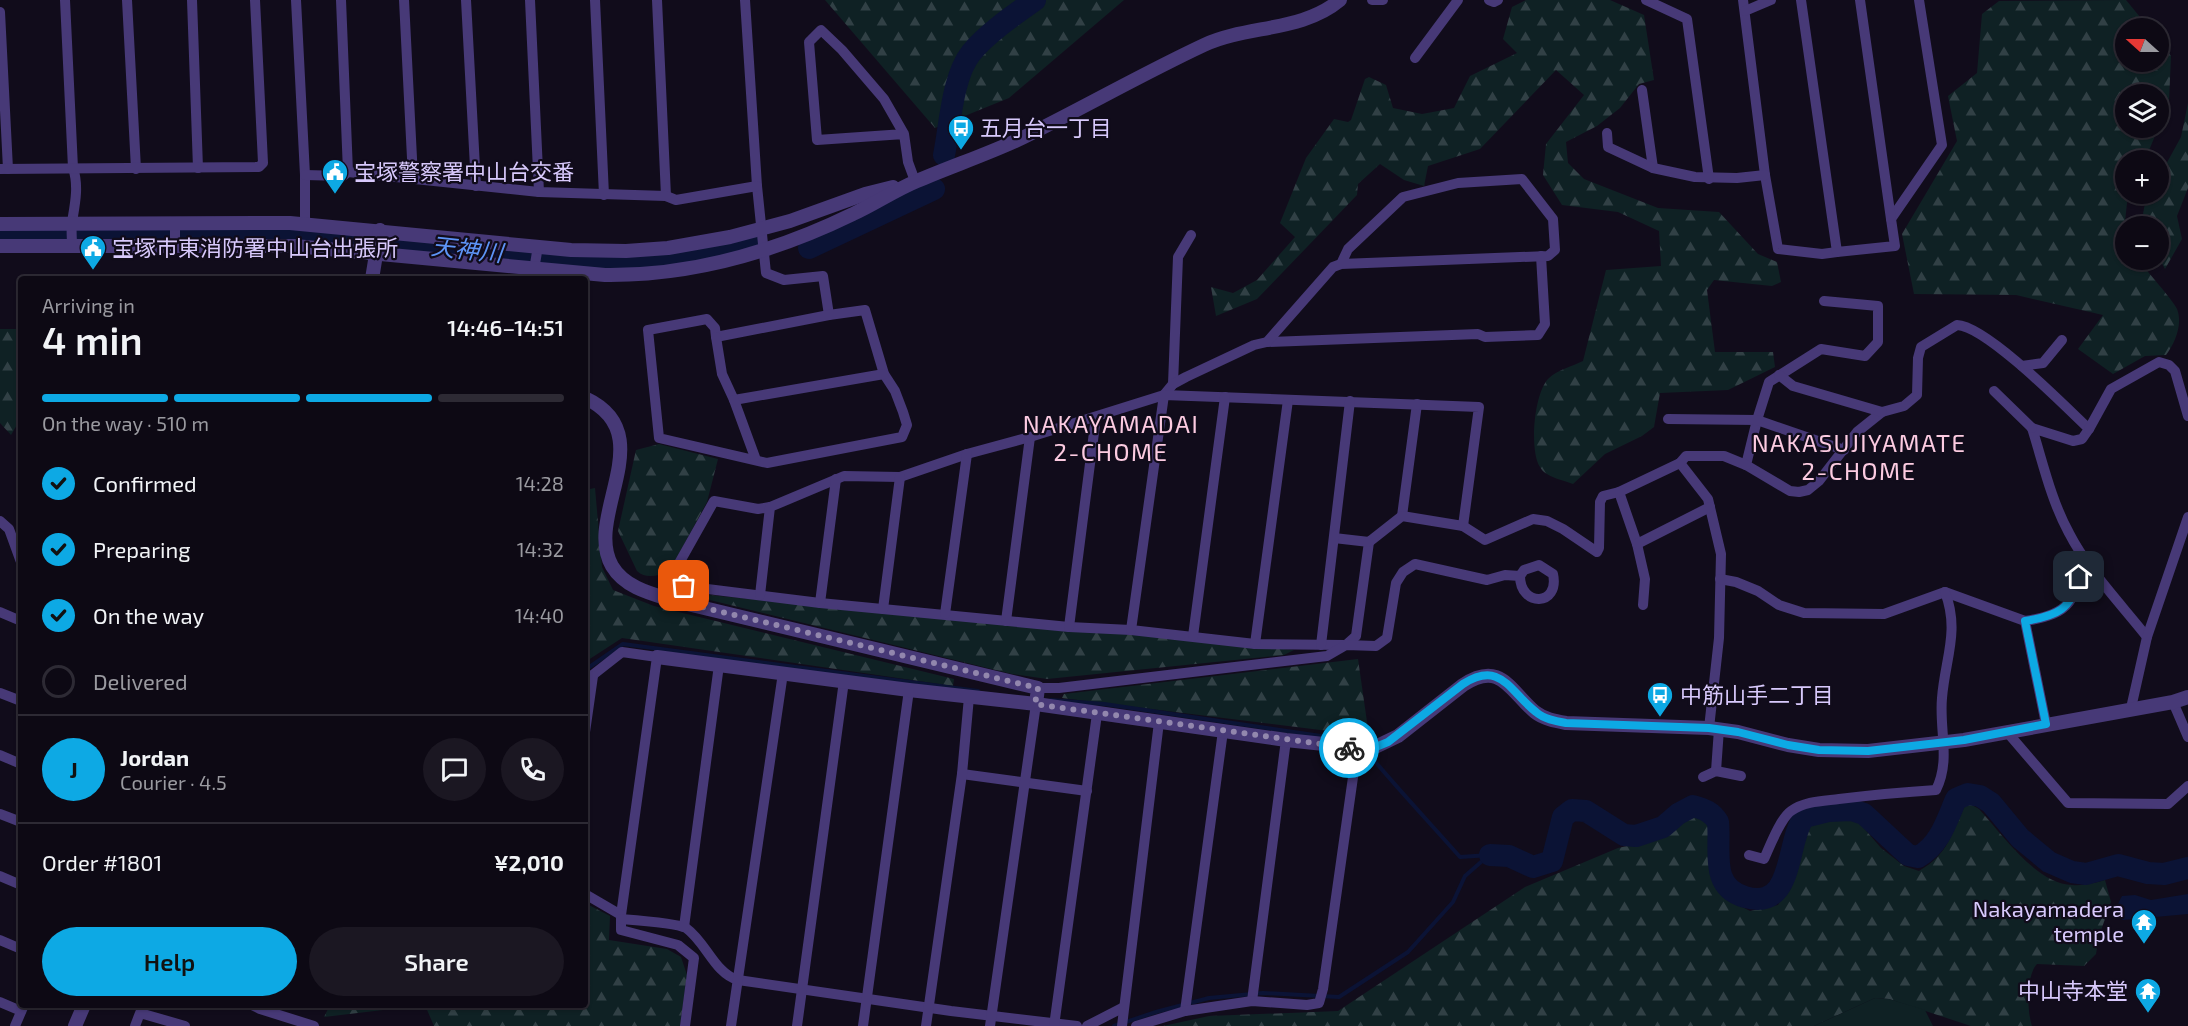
<!DOCTYPE html>
<meta charset="utf-8">
<style>
:root{--surface:#0d0914;--page:#1b1722;--text:#f1f3f6;--muted:#9a9aa0;--line:#2d2a34;--accent:#0da9e4}
body{margin:0;font-family:"Exo 2","Noto Sans JP",sans-serif;background:var(--page);color:var(--text);height:100vh;display:flex;flex-direction:column;font-size:22px;white-space:nowrap}
*{box-sizing:border-box;margin:0}
p{font-size:20px;color:var(--muted)}
.icon{flex:none;width:33px;height:33px;fill:none;stroke:currentColor;stroke-width:2;stroke-linecap:round;stroke-linejoin:round}
.map{position:relative;flex:1;overflow:hidden}
.side{position:absolute;left:18px;top:276px;width:570px;height:732px;display:flex;flex-direction:column;background:var(--surface);border-radius:6px;box-shadow:0 2px 4px #0004,0 0 0 2px var(--line)}
.side>*{flex:none}
.needle{width:39px;rotate:291deg}
.buttons{position:absolute;left:2115px;top:18px;display:grid;gap:12px}
.buttons a{display:grid;place-items:center;width:54px;height:54px;border-radius:50%;background:var(--surface);box-shadow:0 2px 4px #0004,0 0 0 2px var(--line);font-size:30px}
.pin{position:absolute;display:grid;place-items:center;width:51px;height:51px;color:#fff;margin:-26px;border-radius:12px;box-shadow:0 3px 9px #0006}
.courier{position:absolute;display:grid;place-items:center;width:60px;height:60px;margin:-30px;border:4px solid #0da9e4;border-radius:50%;background:#fff;color:#222;box-shadow:0 2px 8px #0007}
.summary em{font-style:normal;font-weight:600}
.summary div{display:flex;flex-direction:column-reverse}
.summary{display:flex;align-items:center;justify-content:space-between;height:102px;padding:0 24px}
h1{font-size:39px;font-weight:600;line-height:45px}
.bar{display:grid;grid-template-columns:repeat(4,1fr);gap:9px 6px;align-content:center;height:72px;padding:0 24px}
.bar i{height:8px;border-radius:4px;background:var(--line)}
.bar .selected{background:var(--accent)}
.bar p{grid-column:span 4}
.line{display:flex;align-items:center;gap:15px;padding:0 24px;border-top:2px solid var(--line)}
.line div{flex:1}
.round{display:grid;place-items:center;flex:none;width:63px;height:63px;border-radius:32px;background:var(--page)}
ol{padding:0 24px;list-style:none}
li{display:flex;align-items:center;gap:18px;height:66px}
li p{margin-inline-start:auto}
li .icon{padding:6px;border-radius:50%;background:var(--accent);color:#111;stroke-width:4}
li:last-child{color:var(--muted)}
li i{width:33px;height:33px;border:3px solid var(--line);border-radius:50%}
.action{display:flex;gap:12px;margin-top:auto;padding:12px 24px}
.action a{flex:1;height:69px;border-radius:36px;background:var(--accent);color:#111;font-size:24px;font-weight:600;line-height:69px;text-align:center}
.action a+a{background:var(--page);color:var(--text)}
.map>svg:first-child{display:block}
</style>
<div class="map">
<svg width="2188" height="1026" viewBox="0 0 2188 1026">
<defs>
<pattern id="forest-firs" width="22" height="20" patternUnits="userSpaceOnUse" patternTransform="scale(1.5)"><rect width="22" height="20" fill="#0f2124"/><path d="M5 1l3.5 6h-7zM16 11l3.5 6h-7z" fill="#314045"/></pattern>
</defs>
<rect width="100%" height="100%" fill="#110c1b"/>
<g fill="url(#forest-firs)" fill-rule="evenodd">
<path d="M 825,0 L 1124,0 L 1009,98 L 935,128 Z"/>
<path d="M 1526,0 L 1610,0 L 1644,15 L 1654,80 L 1639,84 L 1620,108 L 1597,126 L 1566,142 L 1568,163 L 1584,179 L 1658,208 L 1719,212 L 1758,254 L 1777,262 L 1781,282 L 1772,286 L 1714,280 L 1707,290 L 1715,352 L 1773,352 L 1775,367 L 1728,390 L 1660,393 L 1654,427 L 1642,436 L 1605,454 L 1573,484 C 1563,480 1545,477 1540,467 C 1529,450 1534,392 1549,378 C 1557,370 1573,366 1583,361 L 1606,270 L 1661,266 L 1659,231 L 1618,212 L 1562,205 L 1543,175 L 1546,144 L 1584,95 L 1556,70 L 1480,149 L 1428,166 L 1424,186 L 1404,180 L 1380,164 L 1358,184 L 1357,195 L 1257,299 L 1216,316 L 1211,287 L 1233,293 L 1257,280 L 1295,237 L 1280,223 L 1306,158 L 1334,119 L 1348,122 L 1351,120 L 1365,79 L 1369,77 L 1386,85 L 1393,108 L 1422,114 L 1454,108 L 1470,76 L 1517,53 L 1503,39 L 1512,7 Z"/>
<path d="M 2126,0 L 2149,28 L 2126,28 L 2126,62 L 2158,62 L 2159,40 L 2171,56 L 2169,102 L 2145,160 L 2126,160 L 2126,194 L 2131,194 L 2127,203 L 2123,240 L 2125,243 L 2126,260 L 2138,260 C 2146,270 2173,300 2177,309 C 2183,324 2175,343 2166,355 L 2145,356 L 2113,374 L 2078,349 L 2103,315 L 2016,295 L 1914,294 L 1902,234 L 1957,141 L 1948,96 L 1977,73 L 1982,14 L 1999,1 ZM 2126,94 L 2158,94 L 2158,128 L 2126,128 Z"/>
<path d="M 2188,103 L 2188,188 L 2177,216 L 2182,239 L 2165,269 L 2159,258 L 2158,226 L 2143,226 C 2142,214 2144,204 2149,194 L 2158,194 L 2159,177 L 2181,137 Z"/>
<path d="M 0,329 L 21,329 L 21,418 L 11,435 L 0,423 Z"/>
<path d="M 659,444 L 718,459 L 707,502 L 669,572 C 658,575 647,580 637,571 L 618,531 L 636,450 Z"/>
<path d="M 595,488 L 602,567 L 613,590 L 654,606 L 954,679 L 953,686 L 622,638 L 585,662 L 585,490 Z"/>
<path d="M 677,592 L 1294,650 L 1284,655 L 1047,679 L 1012,674 Z"/>
<path d="M 1358,659 L 1369,736 L 1062,698 L 1064,694 Z"/>
<path d="M 1970,804 L 1979,809 C 2002,834 2036,884 2072,885 C 2083,886 2095,883 2105,880 L 2111,902 L 2099,936 L 2096,954 L 2084,966 L 2037,964 C 2026,975 2027,1012 2032,1026 L 1971,1026 L 1889,999 L 1875,998 L 1814,1026 L 1163,1026 L 1209,1016 L 1338,1011 L 1525,887 L 1618,848 L 1663,838 L 1687,818 L 1698,814 L 1710,822 L 1714,885 L 1724,898 L 1750,911 L 1778,905 L 1791,884 L 1803,833 L 1813,822 L 1843,817 L 1856,819 L 1881,848 L 1904,866 L 1919,871 C 1950,853 1950,834 1965,806 Z"/>
<path d="M 585,903 L 610,916 L 609,940 L 667,949 L 681,957 L 687,975 L 680,1026 L 434,1026 L 425,1005 L 324,1017 L 330,1005 L 585,1005 Z"/>
</g>
<path fill="#0f2124" d="M 1875,998 L 1889,999 L 1925,1010 L 1933,1026 L 1814,1026 Z"/>
<path fill="#0b1335" d="M 2188,894 L 2188,914 L 2123,920 C 2113,914 2117,905 2122,896 L 2135,895 L 2151,900 Z"/>
<g fill="none" stroke-linecap="round" stroke-linejoin="round">
<g stroke="#0b1335" stroke-width="4">
<path d="M 585,670 L 623,644 L 978,691"/>
<path d="M 1051,700 L 1104,704 L 1355,741"/>
<path d="M 1367,752 C 1397,788 1429,822 1460,857 L 1490,855"/>
<path d="M 1114,1026 L 1156,1012 L 1209,998 L 1263,993 L 1339,997 L 1408,952 L 1453,902 L 1465,876 L 1489,855"/>
</g>
<g stroke="#0b1335" stroke-width="22">
<path d="M 944,155 C 950,126 952,77 971,53 C 986,34 1015,14 1035,0"/>
<path d="M 0,234 L 294,233 L 561,261 L 600,263 L 673,260 L 752,244"/>
<path d="M 809,248 L 934,189"/>
<path d="M 1490,855 L 1509,856 L 1533,867 L 1552,861 L 1563,817 L 1572,810 L 1586,811 L 1624,835 L 1636,836 L 1663,827 L 1678,814 L 1693,806 C 1704,809 1712,812 1718,822 C 1721,850 1709,887 1745,897 C 1795,911 1785,844 1804,817 L 1828,811 L 1852,810 L 1864,814 L 1908,855 L 1918,857 C 1940,845 1947,820 1956,799 L 1968,794 L 1980,796 L 1991,803 L 2020,838 L 2049,862 L 2072,872 L 2086,874 L 2118,865 L 2148,873 L 2164,874 L 2188,868"/>
</g>
<g stroke="#473977" stroke-width="10">
<path d="M 65,0 L 73,168 C 79,186 75,204 72,222 C 71,229 72,238 72,246"/>
<path d="M 127,0 L 136,169"/>
<path d="M 192,0 L 198,168"/>
<path d="M 296,0 L 305,175 L 305,224"/>
<path d="M 341,0 L 348,172"/>
<path d="M 404,0 L 413,178"/>
<path d="M 466,0 L 476,186"/>
<path d="M 530,0 L 539,192"/>
<path d="M 595,0 L 604,195"/>
<path d="M 657,0 L 666,196"/>
<path d="M 745,0 L 757,186 L 766,273 L 784,280 L 823,276 L 829,315"/>
<path d="M 1372,0 L 1383,0"/>
<path d="M 1489,0 L 1494,2 L 1498,0"/>
<path d="M 1646,0 L 1687,19 L 1709,179"/>
<path d="M 1743,0 L 1765,175 L 1778,249 L 1822,254 L 1837,252"/>
<path d="M 1801,0 L 1837,252 L 1895,246 L 1891,219 L 1942,145 L 1919,0"/>
<path d="M 1860,0 L 1891,219"/>
<path d="M 1745,11 L 1771,0"/>
<path d="M 0,12 L 8,169"/>
<path d="M 1415,58 L 1458,0"/>
<path d="M 1642,90 L 1653,168"/>
<path d="M 1607,133 L 1608,147 L 1653,168 L 1695,177 L 1737,178 L 1765,175"/>
<path d="M 904,134 L 884,99 L 842,50 L 821,30 L 809,42 L 817,140 L 904,134 L 908,162 L 915,181"/>
<path d="M 0,169 L 259,167 L 263,163 L 255,0"/>
<path d="M 305,175 L 343,176 L 348,172 L 539,192 L 666,196 L 676,200 L 757,186"/>
<path d="M 175,223 L 175,245"/>
<path d="M 534,270 L 538,246"/>
<path d="M 1824,301 L 1878,306 L 1878,342 L 1865,356 L 1821,349 L 1769,382 L 1757,420 L 1746,465 L 1790,491 L 1799,492 L 1808,490 L 1819,481 L 1857,432 L 1882,412 L 1904,406 L 1917,395 L 1918,358 L 1921,347 L 1957,325 C 1986,326 2065,406 2089,429 L 2082,439 L 2073,441 L 2032,428 C 2043,463 2051,500 2069,533 C 2088,570 2121,604 2147,637"/>
<path d="M 865,310 L 884,374 L 895,391 L 903,412 L 907,425 L 902,437 L 767,463 L 659,438 L 648,330 L 707,319 L 715,328 L 716,337 L 829,315 Z"/>
<path d="M 716,337 L 722,374 L 734,400 L 884,374"/>
<path d="M 1267,342 L 1478,334 L 1485,337 L 1538,335 L 1545,324 L 1541,256"/>
<path d="M 2022,366 L 2043,363 L 2062,340"/>
<path d="M 1779,375 L 1793,386 L 1882,412"/>
<path d="M 1173,384 L 1178,257 L 1191,235"/>
<path d="M 1994,391 L 2032,428"/>
<path d="M 734,400 L 756,460"/>
<path d="M 1668,419 L 1757,420 L 1844,450"/>
<path d="M 2089,429 L 2111,389 L 2159,362 L 2169,365 L 2175,371 L 2188,416"/>
<path d="M 1680,463 L 1708,499 L 1721,554 L 1719,638 L 1709,728"/>
<path d="M 1619,492 L 1637,544 L 1645,579 L 1643,605"/>
<path d="M 1402,516 L 1417,404"/>
<path d="M 0,521 L 9,529 L 21,562"/>
<path d="M 1463,526 L 1485,540 L 1533,519 L 1547,521 L 1563,529 L 1597,552 L 1599,548 L 1600,502 L 1603,496 L 1619,492 L 1680,463 L 1686,456 L 1724,456 L 1746,465"/>
<path d="M 1637,544 L 1710,507"/>
<path d="M 1720,579 L 1736,582 L 1758,591 L 1779,605 L 1804,613 L 1884,614 L 1945,592 L 2025,621 L 2046,724"/>
<path d="M 667,584 L 820,603 L 1069,627 L 1131,630 L 1255,644 L 1346,645 L 1356,636 L 1369,542"/>
<path d="M 664,590 L 714,501 L 758,509 L 770,507"/>
<path d="M 760,595 L 770,507 L 844,476 L 900,477 L 967,454 L 1030,437 L 1164,395 L 1173,384 L 1186,377 L 1254,345 L 1267,342 L 1333,267 L 1341,264 L 1348,249 L 1403,197 L 1458,183 L 1522,179 L 1553,219 L 1555,250 L 1548,256 L 1341,264"/>
<path d="M 820,603 L 836,479"/>
<path d="M 883,609 L 900,477"/>
<path d="M 0,612 L 21,621"/>
<path d="M 945,614 L 967,454"/>
<path d="M 1006,621 L 1030,437"/>
<path d="M 2025,621 C 2072,614 2077,599 2082,555"/>
<path d="M 1069,627 L 1096,417"/>
<path d="M 1131,630 L 1164,395 L 1479,407 L 1463,526 L 1402,516 L 1369,542 L 1334,538"/>
<path d="M 1193,636 L 1225,397"/>
<path d="M 1255,644 L 1288,400"/>
<path d="M 1321,645 L 1350,401"/>
<path d="M 585,681 L 622,652 L 657,657 L 621,915 L 621,930 L 678,945 L 694,958 L 685,1026"/>
<path d="M 1038,688 L 1059,688 L 1327,656 L 1346,645 L 1376,646 L 1387,638 L 1396,583 L 1403,572 L 1415,564 L 1487,580 L 1505,575 L 1520,576 L 1524,570 L 1539,565 L 1553,574 C 1560,607 1520,607 1520,576"/>
<path d="M 0,693 L 21,701"/>
<path d="M 2173,702 L 2188,737"/>
<path d="M 2131,708 L 2147,637 L 2188,517"/>
<path d="M 585,732 L 593,676"/>
<path d="M 2007,732 L 2068,803 L 2168,804 L 2188,786"/>
<path d="M 0,755 L 21,764"/>
<path d="M 1716,771 L 1719,729"/>
<path d="M 962,774 L 1087,791"/>
<path d="M 1703,777 L 1716,771 L 1741,776"/>
<path d="M 0,814 L 21,822"/>
<path d="M 1749,855 L 1764,859 C 1770,846 1780,819 1791,811 C 1805,801 1823,801 1839,799 C 1872,795 1904,792 1936,790 C 1951,760 1939,730 1942,698 C 1945,659 1960,631 1945,592"/>
<path d="M 0,876 L 21,885"/>
<path d="M 585,894 L 621,915"/>
<path d="M 621,919 C 634,920 677,923 686,928 C 706,942 715,974 738,980 L 951,1011 L 1077,1026"/>
<path d="M 684,927 L 719,665"/>
<path d="M 0,940 L 21,949"/>
<path d="M 1252,1001 L 1286,740"/>
<path d="M 0,1002 L 21,1011"/>
<path d="M 252,1005 L 260,1009 L 314,1026"/>
<path d="M 1185,1011 L 1223,731"/>
<path d="M 15,1026 L 24,1005"/>
<path d="M 135,1026 L 140,1013 L 185,1026"/>
<path d="M 731,1026 L 783,673"/>
<path d="M 797,1026 L 844,681"/>
<path d="M 863,1026 L 909,690"/>
<path d="M 926,1026 L 962,774 L 969,697"/>
<path d="M 990,1026 L 1036,704"/>
<path d="M 1054,1026 L 1097,714"/>
<path d="M 1087,1026 L 1124,1007"/>
<path d="M 1122,1026 L 1159,722"/>
<path d="M 1136,1026 L 1185,1011 L 1252,1001 L 1307,1005 L 1319,1003 L 1323,989 L 1357,749"/>
</g>
<g stroke="#473977" stroke-width="14">
<path d="M 0,224 L 290,223 L 571,250 L 626,251 L 668,248 L 730,237 L 790,221 L 865,194 L 893,187"/>
<path d="M 0,246 L 295,246 L 605,275 C 692,276 775,252 853,214 C 875,204 895,190 917,181 C 952,166 988,154 1022,138 C 1083,108 1142,74 1204,45 C 1247,25 1302,32 1340,0"/>
<path d="M 372,279 L 380,230"/>
<path d="M 585,398 C 663,434 583,516 612,566 C 625,588 652,594 675,601 L 1038,688 L 1036,704 L 1286,740 L 1371,749 L 1398,736 L 1463,685 C 1501,660 1510,691 1535,712 C 1544,719 1555,721 1566,723 L 1709,728 L 1738,732 L 1788,745 L 1819,750 L 1868,751 L 1964,740 L 2173,702 L 2188,697"/>
<path d="M 657,657 L 909,690 L 1036,704"/>
<path d="M 75,1026 L 84,1005"/>
</g>
</g>
<g fill="none" stroke-linecap="round" stroke-linejoin="round">
<path stroke="#9287ad" stroke-width="6" stroke-dasharray="0 10.8" d="M 684,586 L 668,584 L 660,597 L 1038,688 L 1035,704 L 1349,748"/>
<path stroke="#0da9e4" stroke-width="8" d="M 1349,748 L 1371,749 L 1388,742 L 1463,684 C 1501,660 1509,691 1536,712 C 1544,719 1555,721 1566,723 L 1709,728 L 1738,732 L 1788,745 L 1819,750 L 1868,751 L 1964,740 L 2046,724 L 2025,621 C 2056,616 2072,610 2079,577"/>
</g>
<defs>
<g id="bus-pin" transform="scale(1.35)"><path d="M0 17L-7.5 6A9.5 9.5 0 1 1 7.5 6Z" fill="#0da9e4" stroke="#110c1b"/><path d="M-5-6H5V4H4V6H2V4H-2V6H-4V4H-5ZM-3.5-4V0h7V-4ZM-3.5 1.2v1.5H-2V1.2ZM2 1.2v1.5H3.5V1.2Z" fill="#fff"/></g>
<g id="civic-pin" transform="scale(1.35)"><path d="M0 17L-7.5 6A9.5 9.5 0 1 1 7.5 6Z" fill="#0da9e4" stroke="#110c1b"/><path d="M-.6-6.5H3V-4.5H.6V-3L4-1V1h2V6H-6V1h2V-1L-.6-3ZM-1.2 2.5V6h2.4V2.5Z" fill="#fff"/></g>
<g id="temple-pin" transform="scale(1.35)"><path d="M0 17L-7.5 6A9.5 9.5 0 1 1 7.5 6Z" fill="#0da9e4" stroke="#110c1b"/><path d="M0-6L5-2H3V0L6.5 2.5H4V6H1.5V3h-3V6H-4V2.5H-6.5L-3 0V-2H-5Z" fill="#fff"/></g>
</defs>
<g fill-rule="evenodd">
<use href="#bus-pin" x="961" y="128"/>
<use href="#civic-pin" x="335" y="172"/>
<use href="#civic-pin" x="93" y="248"/>
<use href="#bus-pin" x="1660" y="695"/>
<use href="#temple-pin" x="2144" y="922"/>
<use href="#temple-pin" x="2148" y="991"/>
</g>
<g text-anchor="middle" stroke-width="4.5" stroke-linejoin="round" paint-order="stroke">
<g font-size="22" fill="#d8c9fc" stroke="#110c1b" text-anchor="start">
<text x="980" y="136">五月台一丁目</text>
<text x="354" y="180">宝塚警察署中山台交番</text>
<text x="112" y="256">宝塚市東消防署中山台出張所</text>
<text x="1680" y="703">中筋山手二丁目</text>
<text x="2124" y="917" text-anchor="end">Nakayamadera<tspan x="2124" dy="25">temple</tspan></text>
<text x="2128" y="999" text-anchor="end">中山寺本堂</text>
</g>
<g font-size="24" font-style="italic" fill="#5d94f6" stroke="#110c1b">
<text transform="translate(467 250) rotate(6)" y="8">天神川</text>
</g>
<g font-size="24" letter-spacing="1.5" fill="#fccbe1" stroke="#110c1b">
<text x="1111" y="433">NAKAYAMADAI<tspan x="1111" dy="28">2-CHOME</tspan></text>
<text x="1859" y="452">NAKASUJIYAMATE<tspan x="1859" dy="28">2-CHOME</tspan></text>
</g>
</g>
</svg>
<div class="buttons">
<a><svg class="needle" viewBox="-14 -14 28 28"><path d="M0-13l5 13h-10z" fill="#e53935"/><path d="M0 13l5-13h-10z" fill="#9a9aa0"/></svg></a>
<a><svg class="icon" aria-label="layers" viewBox="0 0 24 24"><path d="M12 4l9 5-9 5-9-5zM3 14l9 5 9-5"/></svg></a>
<a>+</a>
<a>−</a>
</div>
<div class="pin" style="left:684px;top:586px;background:#ea580c"><svg class="icon" aria-label="bag" viewBox="0 0 24 24"><path d="M5 8h14l-1 12H6zM9 8a3 3 0 0 1 6 0"/></svg></div>
<div class="pin" style="left:2079px;top:577px;background:#1f2937"><svg class="icon" aria-label="home" viewBox="0 0 24 24"><path d="M3 11l9-7 9 7M6 9v11h12V9"/></svg></div>
<div class="courier" style="left:1349px;top:748px"><svg class="icon" aria-label="bike" viewBox="0 0 24 24"><circle cx="6" cy="16" r="4"/><circle cx="18" cy="16" r="4"/><path d="M6 16l4-8h5l3 8M10 8l3 8H6M13 5h3"/></svg></div>
<section class="side">
<div class="summary"><div><h1>4 min</h1><p>Arriving in</p></div><em>14:46–14:51</em></div>
<div class="bar"><i class="selected"></i><i class="selected"></i><i class="selected"></i><i></i><p>On the way · 510 m</p></div>
<ol>
<li><svg class="icon" aria-label="check" viewBox="0 0 24 24"><path d="M5 12l5 5 9-10"/></svg>Confirmed<p>14:28</p></li>
<li><svg class="icon" aria-label="check" viewBox="0 0 24 24"><path d="M5 12l5 5 9-10"/></svg>Preparing<p>14:32</p></li>
<li><svg class="icon" aria-label="check" viewBox="0 0 24 24"><path d="M5 12l5 5 9-10"/></svg>On the way<p>14:40</p></li>
<li><i></i>Delivered</li>
</ol>
<div class="line" style="height:108px"><b class="round" style="background:var(--accent);color:#111">J</b><div><b>Jordan</b><p>Courier · 4.5</p></div><a class="round"><svg class="icon" aria-label="chat" viewBox="0 0 24 24"><path d="M4 5h16v11H9l-5 4z"/></svg></a><a class="round"><svg class="icon" aria-label="phone" viewBox="0 0 24 24"><path d="M5 4h4l2 5-3 2q2 4 5 5l2-3 5 2v4C11 20 4 13 5 4z"/></svg></a></div>
<div class="line" style="height:78px"><div>Order #1801</div><b>¥2,010</b></div>
<div class="action"><a>Help</a><a>Share</a></div>
</section>
</div>
